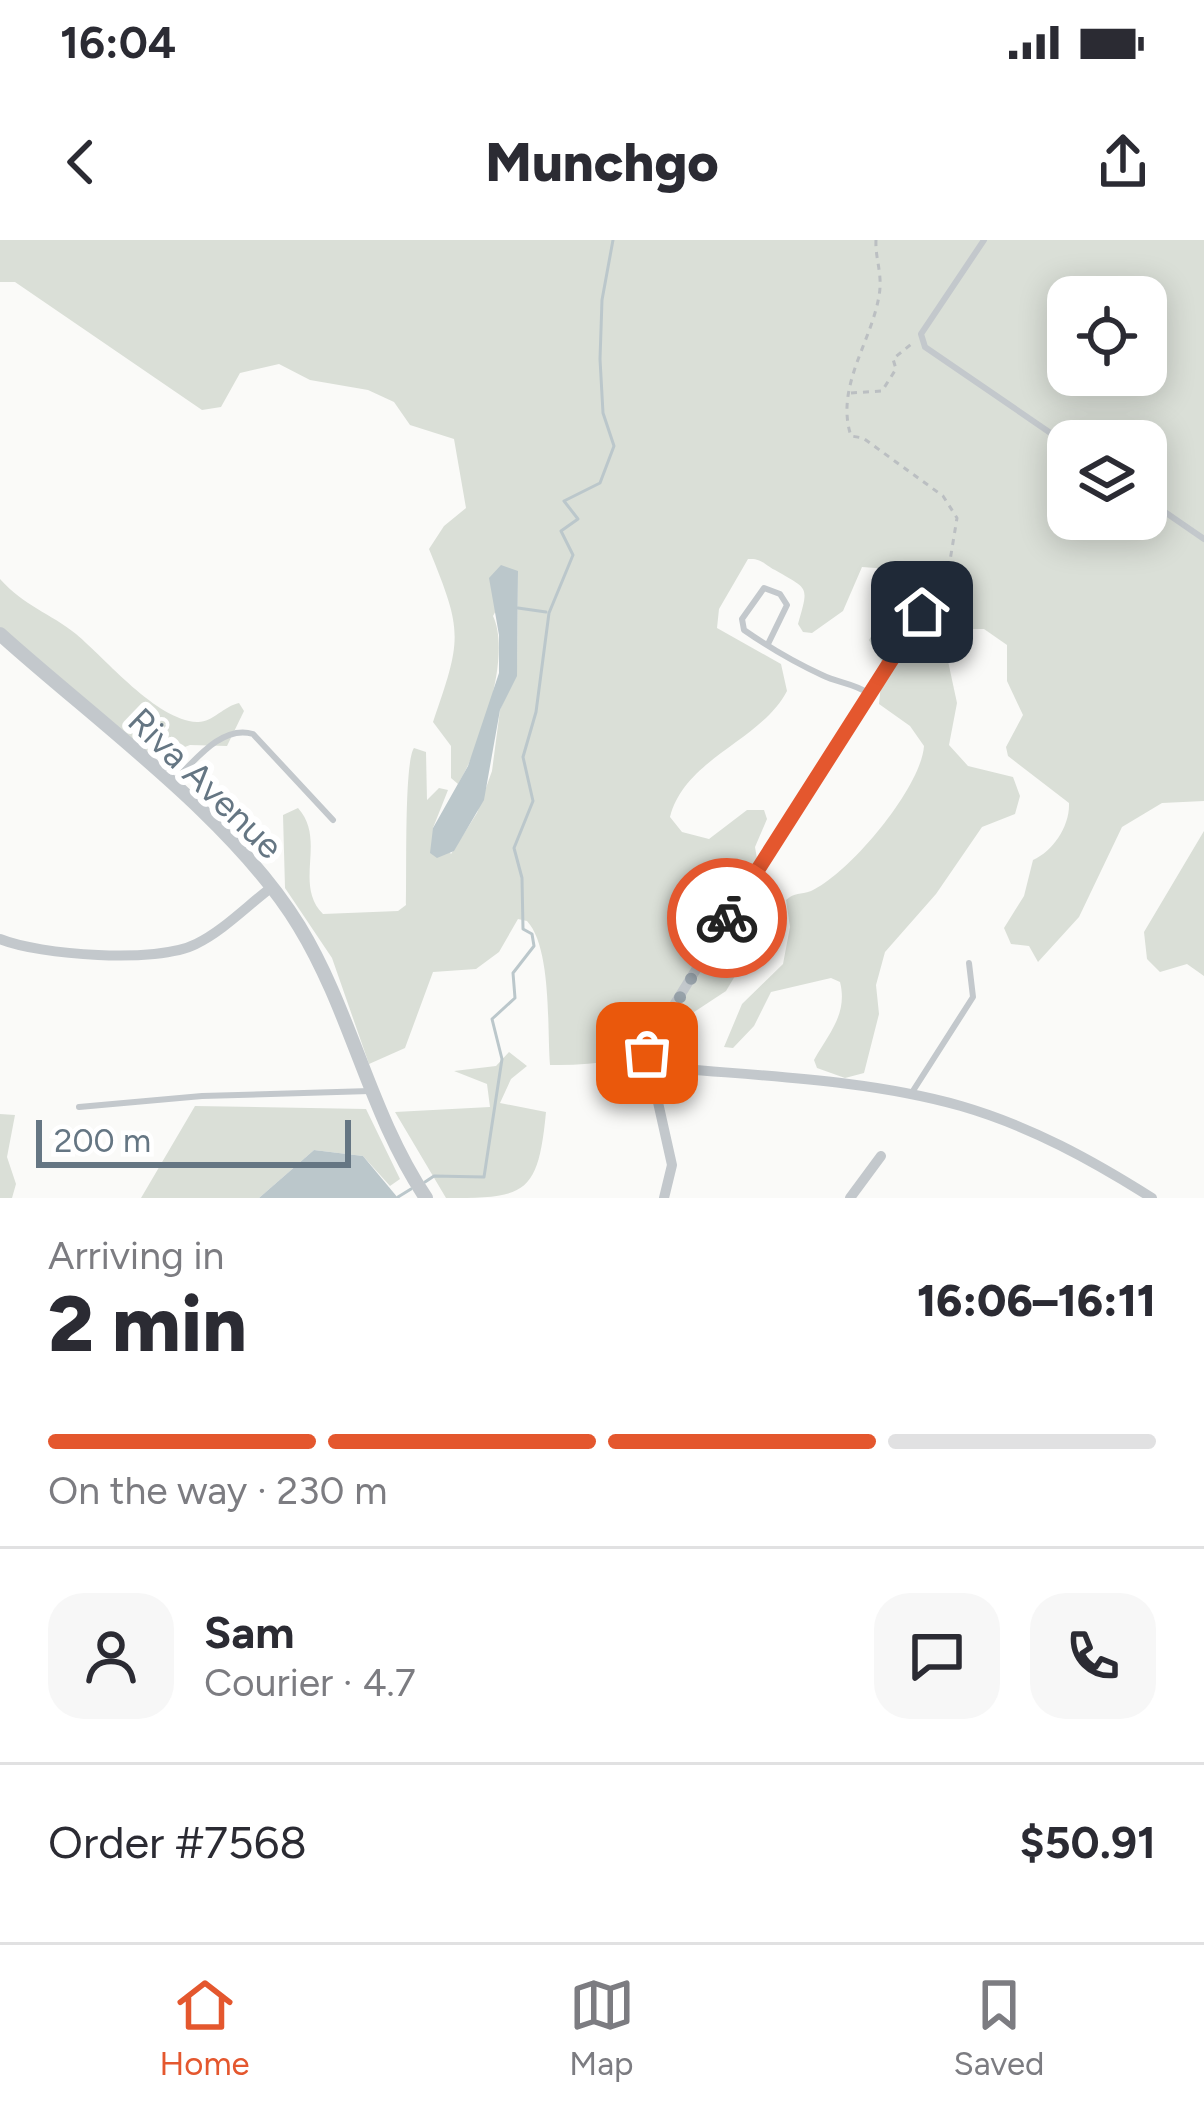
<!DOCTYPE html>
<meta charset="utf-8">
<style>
:root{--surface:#fff;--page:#f7f7f7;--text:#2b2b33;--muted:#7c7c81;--line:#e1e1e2;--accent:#e4572e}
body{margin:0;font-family:Figtree,sans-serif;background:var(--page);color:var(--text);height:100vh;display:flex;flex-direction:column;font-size:45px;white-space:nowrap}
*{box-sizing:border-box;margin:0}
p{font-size:39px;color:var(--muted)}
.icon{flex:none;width:66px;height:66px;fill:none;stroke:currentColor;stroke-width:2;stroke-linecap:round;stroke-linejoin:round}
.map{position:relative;height:958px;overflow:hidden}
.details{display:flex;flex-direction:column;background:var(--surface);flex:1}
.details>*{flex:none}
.tools{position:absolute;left:1047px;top:36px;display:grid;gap:24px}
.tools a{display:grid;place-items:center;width:120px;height:120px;border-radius:24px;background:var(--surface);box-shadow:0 6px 30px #0003;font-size:60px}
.scale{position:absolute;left:36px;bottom:30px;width:315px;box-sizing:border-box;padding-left:12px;border:6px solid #657683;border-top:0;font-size:33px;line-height:42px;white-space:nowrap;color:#657683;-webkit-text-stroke:9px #fff;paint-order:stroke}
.pin{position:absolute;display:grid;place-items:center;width:102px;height:102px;color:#fff;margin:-51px;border-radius:24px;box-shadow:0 6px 18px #0006}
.courier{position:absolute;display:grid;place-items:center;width:120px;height:120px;margin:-60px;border:9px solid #e4572e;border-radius:50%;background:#fff;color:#222;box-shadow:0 3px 15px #0007}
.overview em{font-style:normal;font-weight:800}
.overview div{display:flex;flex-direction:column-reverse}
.overview{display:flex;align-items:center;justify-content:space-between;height:204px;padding:0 48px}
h1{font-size:78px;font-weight:800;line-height:90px}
.bar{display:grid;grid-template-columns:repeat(4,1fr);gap:18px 12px;align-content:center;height:144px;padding:0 48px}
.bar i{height:15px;border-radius:9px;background:var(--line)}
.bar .on{background:var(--accent)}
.bar p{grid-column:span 4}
.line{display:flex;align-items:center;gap:30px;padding:0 48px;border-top:3px solid var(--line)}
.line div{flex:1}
.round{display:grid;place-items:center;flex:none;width:126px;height:126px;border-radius:36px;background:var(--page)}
.status{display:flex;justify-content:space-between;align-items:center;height:84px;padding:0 60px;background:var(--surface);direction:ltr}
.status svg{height:33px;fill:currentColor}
header{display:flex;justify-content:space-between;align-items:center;height:156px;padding:0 48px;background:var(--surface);font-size:54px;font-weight:800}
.tabs{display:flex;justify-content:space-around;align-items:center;height:168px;border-top:3px solid var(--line);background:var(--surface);font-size:33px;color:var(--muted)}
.tabs a{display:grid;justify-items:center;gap:6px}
.tabs .on{color:var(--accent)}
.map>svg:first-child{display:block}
</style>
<div class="status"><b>16:04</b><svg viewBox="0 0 49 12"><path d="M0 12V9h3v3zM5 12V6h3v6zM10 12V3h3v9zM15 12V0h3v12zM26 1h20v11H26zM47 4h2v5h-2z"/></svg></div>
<header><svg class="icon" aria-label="back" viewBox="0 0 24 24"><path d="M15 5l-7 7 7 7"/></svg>Munchgo<svg class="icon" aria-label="share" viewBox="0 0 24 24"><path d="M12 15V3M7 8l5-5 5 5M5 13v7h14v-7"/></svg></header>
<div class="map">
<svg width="1204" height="958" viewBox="0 0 1204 958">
<rect width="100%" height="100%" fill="#fafaf8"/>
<g fill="#dadfd7" fill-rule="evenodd">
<path d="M 0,0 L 1204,0 L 1204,561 L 1162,563 L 1122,587 L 1079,677 L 1038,722 L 1029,706 L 1011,704 L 1004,688 L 1024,656 L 1033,620 C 1053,611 1070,586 1069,563 L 1008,516 L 1006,507 L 1023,475 L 1007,441 L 1007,405 L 984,389 L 956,389 L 945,407 L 957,463 L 949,505 L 968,526 L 1013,537 L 1020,556 L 1015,574 L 982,587 L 936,654 L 885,712 L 876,745 L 879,774 L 864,833 L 845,838 L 817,828 L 814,820 C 829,793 848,774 840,742 L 831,738 L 771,752 L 754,786 L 733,808 L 724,807 L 742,764 L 783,724 L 790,687 L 786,660 C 795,652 800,655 811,651 C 849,634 921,548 924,506 L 910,486 L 879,464 L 883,424 L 869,400 L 893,360 L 895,336 L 889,329 L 862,327 L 843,371 L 812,393 L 803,392 L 798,384 C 809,345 809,350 775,330 C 763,324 762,318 748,319 L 719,369 L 717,388 L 781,424 L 787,451 C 761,501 685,518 670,577 L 682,592 L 709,599 L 747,570 L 764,570 L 767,579 L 755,607 L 760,636 L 755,662 L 743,678 L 735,736 L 726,751 L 685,778 L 675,804 C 634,819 594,826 550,825 C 547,789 552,708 527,681 L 518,679 L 499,712 L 476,729 L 433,732 L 405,808 L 369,824 L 332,718 L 285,648 L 283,575 L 298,568 C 327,600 293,644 323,674 L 398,671 L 406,665 C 407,636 404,522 414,508 L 426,512 L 427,560 L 439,548 L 448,550 L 433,588 L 451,614 L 477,573 L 492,531 L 500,470 L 517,428 L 518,331 L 493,376 C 512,416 480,508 458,544 L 451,538 L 451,506 L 433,482 C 462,398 463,392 429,309 L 444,286 L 466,268 L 454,199 L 410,185 L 394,162 L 368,150 L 310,140 L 279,124 L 240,133 L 221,167 L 202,170 L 15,42 L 0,42 ZM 1068,57 L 1146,57 L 1146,135 L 1068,135 ZM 1068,201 L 1146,201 L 1146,279 L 1068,279 Z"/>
<path d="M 0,339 C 24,366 50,373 76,394 C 106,419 156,480 197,482 C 212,483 224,466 239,463 L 244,471 L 227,506 L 190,505 L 164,515 L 146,511 L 0,387 Z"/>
<path d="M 1204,591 L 1204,736 L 1187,724 L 1160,732 L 1147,719 L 1144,692 Z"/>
<path d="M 509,812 L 527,826 L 511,839 L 500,863 L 546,872 C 538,955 526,958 446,958 L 395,872 L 490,867 L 487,844 L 454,831 L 496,826 Z"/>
<path d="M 195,866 L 366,869 L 400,939 L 390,946 L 363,916 L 314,910 L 259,958 L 141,958 Z"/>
<path d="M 0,874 L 15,875 L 7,917 L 16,944 L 12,958 L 0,958 Z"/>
</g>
<g fill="#bbc7cb">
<path d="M 501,325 L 518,331 L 517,436 L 500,470 L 484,560 L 454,611 L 437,618 L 430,613 L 433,588 L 468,526 L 499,433 L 499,395 L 489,338 Z"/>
<path d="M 314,910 L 363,916 L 398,958 L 259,958 Z"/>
</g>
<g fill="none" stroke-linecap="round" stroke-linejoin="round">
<g stroke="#bbc7cb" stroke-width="3">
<path d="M 518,368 L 546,372"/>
<path d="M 425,942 L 434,936 L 484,937 L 502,819 L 492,779 L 515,758 L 513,733 L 534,706 L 532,694 L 523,689 L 522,638 L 514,608 L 533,561 L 523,517 L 536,472 L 549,373 L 573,315 L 561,291 L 578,279 L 564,261 L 600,243 L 614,206 L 603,173 L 600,119 L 602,60 L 613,0"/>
<path d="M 398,957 L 411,949"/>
</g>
<g stroke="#bbbfc2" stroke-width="3" stroke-dasharray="6 6" stroke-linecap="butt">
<path d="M 876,0 C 875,19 883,34 879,56 C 871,103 835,147 851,196 L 863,198 L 943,256 L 957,278 L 948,333"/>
<path d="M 851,153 L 882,151 L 896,129 L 893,119 L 915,101"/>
</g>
<g stroke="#c3c8cc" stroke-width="6">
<path d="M 984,0 L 921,94 L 925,107 L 1068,205"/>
<path d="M 1146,259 L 1204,299"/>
<path d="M 768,404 L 787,365 L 780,354 L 764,348 L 742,379 L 744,390 C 767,406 796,423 822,435 C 838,443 853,443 868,453"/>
<path d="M 879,436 L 944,340"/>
<path d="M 172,543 C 193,523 221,484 253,494 L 333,580"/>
<path d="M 911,854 L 973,757 L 969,723"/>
<path d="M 79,867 L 202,856 L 370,851"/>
</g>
<g stroke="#c3c8cc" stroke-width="10">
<path d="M 0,699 C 39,715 157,724 196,704 C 223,691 248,665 272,647"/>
<path d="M 650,826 C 752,836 862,838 961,866 C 1030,886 1092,920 1152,958"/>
<path d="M 664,958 L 672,925 L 647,813 L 651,802 L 879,436"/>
<path d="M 850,958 L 881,916"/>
</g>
<path stroke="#c3c8cc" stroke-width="14" d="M 0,394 C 94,479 234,579 299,686 C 352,773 369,873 426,958"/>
</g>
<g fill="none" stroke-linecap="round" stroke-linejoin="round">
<path stroke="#99a4ac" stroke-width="12" stroke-dasharray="0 21.6" d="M 647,813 L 727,678"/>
<path stroke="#e4572e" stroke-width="15" d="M 727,678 L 922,372"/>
</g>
<g text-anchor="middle" stroke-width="12" stroke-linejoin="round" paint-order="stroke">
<g font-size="36" fill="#657683" stroke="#fff">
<text transform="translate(206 543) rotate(44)" y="13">Riva Avenue</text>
</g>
</g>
</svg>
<div class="tools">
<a><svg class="icon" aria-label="locate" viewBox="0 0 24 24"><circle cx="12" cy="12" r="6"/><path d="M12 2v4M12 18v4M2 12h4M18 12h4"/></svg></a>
<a><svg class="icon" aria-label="layers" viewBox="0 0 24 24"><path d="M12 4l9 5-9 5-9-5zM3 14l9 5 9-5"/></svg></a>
</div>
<div class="scale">200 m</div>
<div class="pin" style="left:647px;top:813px;background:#ea580c"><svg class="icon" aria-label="bag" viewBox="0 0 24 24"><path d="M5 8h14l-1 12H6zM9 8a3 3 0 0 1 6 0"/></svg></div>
<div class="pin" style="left:922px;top:372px;background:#1f2937"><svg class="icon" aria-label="home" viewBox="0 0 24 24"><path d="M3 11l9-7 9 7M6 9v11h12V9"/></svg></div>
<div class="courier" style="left:727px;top:678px"><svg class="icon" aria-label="bike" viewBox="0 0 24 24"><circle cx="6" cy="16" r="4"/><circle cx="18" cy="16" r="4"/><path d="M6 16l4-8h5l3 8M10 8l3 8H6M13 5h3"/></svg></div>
</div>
<section class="details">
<div class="overview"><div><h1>2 min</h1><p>Arriving in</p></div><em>16:06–16:11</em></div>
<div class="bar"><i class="on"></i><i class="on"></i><i class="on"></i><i></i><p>On the way · 230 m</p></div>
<div class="line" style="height:216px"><a class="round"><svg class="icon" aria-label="person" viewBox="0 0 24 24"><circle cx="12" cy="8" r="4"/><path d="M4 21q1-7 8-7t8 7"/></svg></a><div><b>Sam</b><p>Courier · 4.7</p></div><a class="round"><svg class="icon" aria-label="chat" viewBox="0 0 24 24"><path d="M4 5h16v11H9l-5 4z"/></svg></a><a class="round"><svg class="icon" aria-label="phone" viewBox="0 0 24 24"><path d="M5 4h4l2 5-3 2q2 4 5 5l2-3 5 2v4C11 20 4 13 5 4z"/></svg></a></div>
<div class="line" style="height:156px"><div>Order #7568</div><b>$50.91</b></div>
</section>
<nav class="tabs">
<a class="on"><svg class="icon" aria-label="home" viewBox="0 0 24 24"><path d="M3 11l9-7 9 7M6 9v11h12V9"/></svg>Home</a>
<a><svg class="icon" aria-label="map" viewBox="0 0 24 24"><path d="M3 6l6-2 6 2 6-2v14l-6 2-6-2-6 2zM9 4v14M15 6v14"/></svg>Map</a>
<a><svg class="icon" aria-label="saved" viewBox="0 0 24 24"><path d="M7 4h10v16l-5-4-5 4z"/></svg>Saved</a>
</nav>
